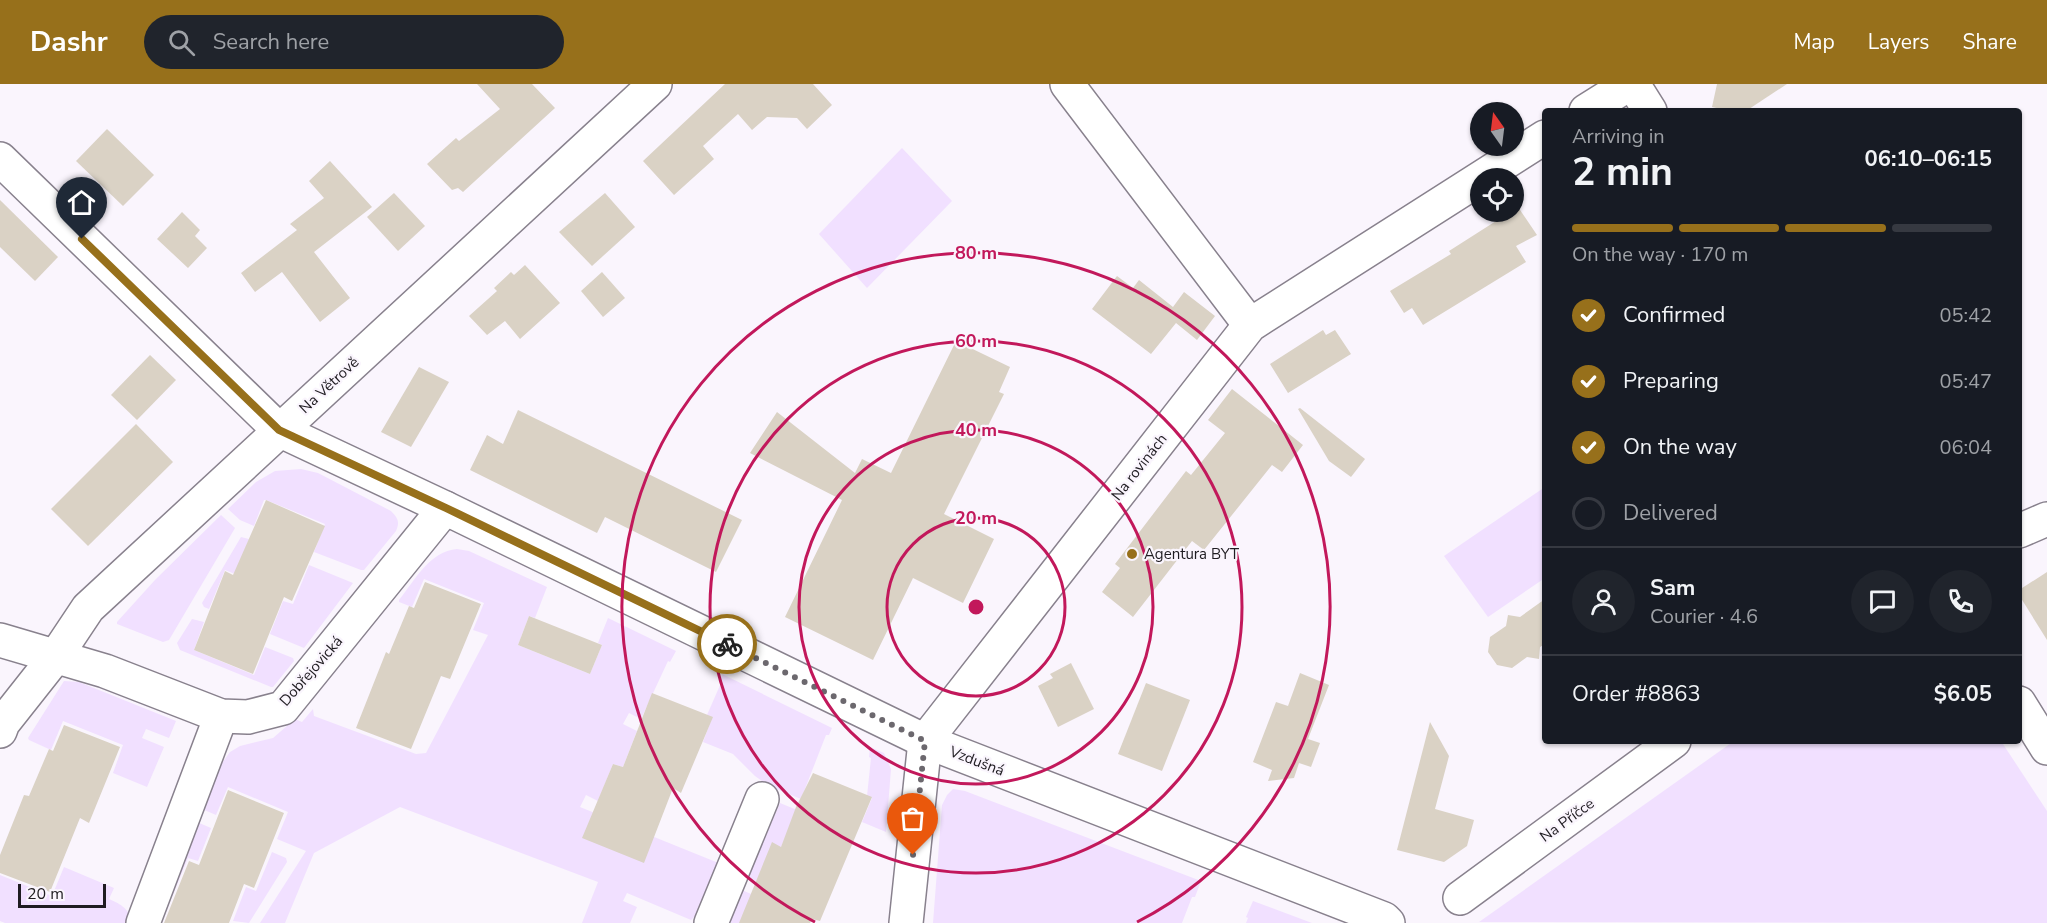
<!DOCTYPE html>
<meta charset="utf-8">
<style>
:root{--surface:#171b24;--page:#20242c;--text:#f1f3f6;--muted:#9ea1a6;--line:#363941;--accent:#97701b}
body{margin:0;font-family:"Nunito Sans",sans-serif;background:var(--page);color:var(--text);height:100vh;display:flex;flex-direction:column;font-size:22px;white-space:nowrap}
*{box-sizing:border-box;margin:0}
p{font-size:20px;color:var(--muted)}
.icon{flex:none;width:33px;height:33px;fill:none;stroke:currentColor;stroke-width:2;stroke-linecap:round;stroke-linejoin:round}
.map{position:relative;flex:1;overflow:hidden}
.sheet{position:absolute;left:1542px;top:24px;width:480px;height:636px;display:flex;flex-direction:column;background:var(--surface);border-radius:6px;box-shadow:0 2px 4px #0004}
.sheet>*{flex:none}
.needle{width:39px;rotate:346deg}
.controls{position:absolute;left:1470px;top:18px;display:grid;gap:12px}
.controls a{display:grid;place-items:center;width:54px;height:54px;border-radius:50%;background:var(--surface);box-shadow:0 2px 4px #0004;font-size:30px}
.scale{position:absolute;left:18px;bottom:15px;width:88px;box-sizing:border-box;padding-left:6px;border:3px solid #1f1c21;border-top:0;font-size:16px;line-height:21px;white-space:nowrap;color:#1f1c21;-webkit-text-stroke:4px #faf5fd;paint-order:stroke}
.pin{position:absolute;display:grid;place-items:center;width:51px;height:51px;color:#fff;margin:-62px -26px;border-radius:50% 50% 50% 0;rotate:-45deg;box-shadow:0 0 6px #0007}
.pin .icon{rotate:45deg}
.courier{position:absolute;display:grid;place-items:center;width:60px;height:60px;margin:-30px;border:4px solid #97701b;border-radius:50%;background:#fff;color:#222;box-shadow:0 2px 8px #0007}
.headline em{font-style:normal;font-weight:700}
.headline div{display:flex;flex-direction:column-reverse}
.headline{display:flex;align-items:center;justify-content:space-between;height:102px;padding:0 30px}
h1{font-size:39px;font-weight:700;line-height:45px}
.bar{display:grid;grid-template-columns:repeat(4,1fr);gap:9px 6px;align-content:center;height:72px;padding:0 30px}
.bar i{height:8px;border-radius:4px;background:var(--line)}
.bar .on{background:var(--accent)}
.bar p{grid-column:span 4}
.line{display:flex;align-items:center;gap:15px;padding:0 30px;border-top:2px solid var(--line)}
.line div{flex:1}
.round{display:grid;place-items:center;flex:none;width:63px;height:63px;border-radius:32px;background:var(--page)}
ol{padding:0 30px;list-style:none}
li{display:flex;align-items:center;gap:18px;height:66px}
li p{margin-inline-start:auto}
li .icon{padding:6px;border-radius:50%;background:var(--accent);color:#fff;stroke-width:4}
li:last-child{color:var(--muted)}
li i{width:33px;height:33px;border:3px solid var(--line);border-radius:50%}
header{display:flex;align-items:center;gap:36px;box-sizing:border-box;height:84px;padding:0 30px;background:var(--accent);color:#fff}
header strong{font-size:28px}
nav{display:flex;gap:33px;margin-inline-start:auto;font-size:21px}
.search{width:420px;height:54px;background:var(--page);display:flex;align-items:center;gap:15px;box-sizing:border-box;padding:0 21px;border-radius:33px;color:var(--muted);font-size:22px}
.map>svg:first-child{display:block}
</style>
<header>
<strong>Dashr</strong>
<div class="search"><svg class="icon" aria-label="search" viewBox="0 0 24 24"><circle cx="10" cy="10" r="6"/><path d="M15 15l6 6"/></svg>Search here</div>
<nav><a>Map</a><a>Layers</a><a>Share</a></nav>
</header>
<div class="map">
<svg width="2047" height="839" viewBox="0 0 2047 839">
<rect width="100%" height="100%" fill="#faf5fd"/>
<g fill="#f1e0ff">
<path d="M 902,64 L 952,117 L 867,204 L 819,150 Z"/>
<path d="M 301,385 L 318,389 L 391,427 C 398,434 400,438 396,447 L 364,486 L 361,486 L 314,468 L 325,440 L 266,416 L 264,416 L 254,442 L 240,436 L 228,425 L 256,398 L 275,387 Z"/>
<path d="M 1545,403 L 1545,494 L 1488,533 L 1444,472 Z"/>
<path d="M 221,431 L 235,444 L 169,556 L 163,558 L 117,540 L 117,538 L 155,496 Z"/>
<path d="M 241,453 L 249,455 L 235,490 L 225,486 L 209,525 L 204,523 L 202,519 Z"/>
<path d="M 457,465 L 469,467 L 547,503 L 535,534 L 529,532 L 518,561 L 590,590 L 602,561 L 598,559 L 608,534 L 676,567 L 670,578 L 668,577 L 641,635 L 629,629 L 623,640 L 637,647 L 623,683 L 613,680 L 598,717 L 586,711 L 580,723 L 721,780 L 702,825 L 691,836 L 627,809 L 623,817 L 637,823 L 630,839 L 582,839 L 598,798 L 400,723 L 314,769 L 285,839 L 260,839 L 306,767 L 277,755 L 288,728 L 228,703 L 216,731 L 202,725 L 222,679 L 230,668 L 240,662 L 273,654 L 295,635 L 302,638 L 313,625 L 314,632 L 416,670 L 426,669 L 488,551 L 473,546 L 484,519 L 424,495 L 412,523 L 399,518 L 399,516 C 415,496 430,467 457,465 Z"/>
<path d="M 309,481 L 353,499 L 304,564 L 270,550 L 283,517 L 293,520 Z"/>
<path d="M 192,535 L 204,538 L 194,566 L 254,591 L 265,563 L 293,574 L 294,577 L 273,603 L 271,603 L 180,566 L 177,559 Z"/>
<path d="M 722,590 L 832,644 L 829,651 L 826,651 L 801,715 L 769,702 L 755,692 L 733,670 L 703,658 L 712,634 L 707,631 L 721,599 L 720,597 Z"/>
<path d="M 64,597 L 79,598 L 176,637 L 169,654 L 146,645 L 142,654 L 164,663 L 147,703 L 113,689 L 123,661 L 63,637 L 51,666 L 29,656 L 28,654 Z"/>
<path d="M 1734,657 L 2001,657 L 2047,727 L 2047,839 L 1479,838 Z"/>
<path d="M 870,663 L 884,669 L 891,685 L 886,748 L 862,738 L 872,714 L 867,712 L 871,674 L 869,673 Z"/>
<path d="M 953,705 L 965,707 L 1201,797 L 1195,813 L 1192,813 L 1182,839 L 933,839 L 942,721 L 947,711 Z"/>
<path d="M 780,719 L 797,726 L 781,763 L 756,797 L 750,794 L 749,790 Z"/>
<path d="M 197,738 L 211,744 L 198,777 L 188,774 L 172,813 L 168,812 Z"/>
<path d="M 272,768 L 286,774 L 287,778 L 249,839 L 233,837 L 246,803 L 256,807 Z"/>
<path d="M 64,783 L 114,804 L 109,815 C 121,820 131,826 131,839 L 5,839 L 0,837 L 0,791 L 52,812 Z"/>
<path d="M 742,806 L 751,810 L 753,839 L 731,839 L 731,835 Z"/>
<path d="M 1253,817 L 1312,839 L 1246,839 L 1248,834 L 1246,833 Z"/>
</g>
<g fill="#dad2c5">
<path d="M 477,0 L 532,0 L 555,24 L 463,108 L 458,104 L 452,106 L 427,80 L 456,54 L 459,57 L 500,25 Z"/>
<path d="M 725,0 L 813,0 L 832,21 L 807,45 L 797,34 L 767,33 L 752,46 L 738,30 L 703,62 L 714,75 L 674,111 L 643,77 Z"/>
<path d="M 1717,0 L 1787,0 L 1746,27 L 1730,27 L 1712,23 Z"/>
<path d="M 107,45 L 154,91 L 123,122 L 76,77 Z"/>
<path d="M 330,77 L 372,123 L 314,168 L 350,214 L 320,238 L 282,188 L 255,208 L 241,189 L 297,146 L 290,140 L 324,114 L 309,97 Z"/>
<path d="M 394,109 L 425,142 L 398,167 L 367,133 Z"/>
<path d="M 605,109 L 635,143 L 592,182 L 559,148 Z"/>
<path d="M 0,116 L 58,173 L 35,197 L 0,163 Z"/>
<path d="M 1518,123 L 1537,151 L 1516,162 L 1526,178 L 1423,241 L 1412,224 L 1404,229 L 1390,207 L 1451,170 L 1449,167 Z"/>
<path d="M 182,128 L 200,146 L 195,152 L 207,164 L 188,184 L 157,155 Z"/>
<path d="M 525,181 L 560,219 L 520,255 L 505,237 L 487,251 L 469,232 L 497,207 L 494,204 L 511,188 L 514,191 Z"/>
<path d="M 602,188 L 625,214 L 603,233 L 581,207 Z"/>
<path d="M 1117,192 L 1133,204 L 1139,196 L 1173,223 L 1184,208 L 1215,232 L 1197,256 L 1176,239 L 1151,270 L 1092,225 Z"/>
<path d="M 1323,246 L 1326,251 L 1335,246 L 1351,270 L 1288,309 L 1270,280 Z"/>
<path d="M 956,257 L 1010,283 L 999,308 L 1004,310 L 944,430 L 994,455 L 963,519 L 913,494 L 873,576 L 785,533 L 842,416 L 750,369 L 777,328 L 855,389 L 862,375 L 891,389 Z"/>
<path d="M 150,271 L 176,296 L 137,336 L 111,311 Z"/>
<path d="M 419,283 L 449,298 L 411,363 L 381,348 Z"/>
<path d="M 1232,305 L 1303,361 L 1282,388 L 1272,381 L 1204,466 L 1192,457 L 1133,533 L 1102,508 L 1120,484 L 1115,480 L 1186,387 L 1191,391 L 1225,349 L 1208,336 Z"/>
<path d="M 1300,324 L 1365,375 L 1351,393 L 1329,377 L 1298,325 Z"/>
<path d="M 518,326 L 742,436 L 716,488 L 605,433 L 597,449 L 470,386 L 487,351 L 503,360 Z"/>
<path d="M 136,340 L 173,378 L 88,462 L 51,425 Z"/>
<path d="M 266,416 L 325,442 L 292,517 L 284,513 L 253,590 L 194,566 L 225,487 L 233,491 Z"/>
<path d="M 2047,488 L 2047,556 L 2019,511 L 2019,506 Z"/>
<path d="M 425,498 L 481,520 L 450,595 L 441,592 L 411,665 L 356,644 L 386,568 L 389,570 L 409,522 L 414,524 Z"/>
<path d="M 1545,515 L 1545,560 L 1540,563 L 1539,575 L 1527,573 L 1512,584 L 1497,581 L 1488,568 L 1490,553 L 1506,542 L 1508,531 L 1520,533 Z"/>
<path d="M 529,532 L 602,561 L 590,590 L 518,561 Z"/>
<path d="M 1071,579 L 1094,625 L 1058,643 L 1038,602 L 1053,594 L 1050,590 Z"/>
<path d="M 1300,589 L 1329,601 L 1308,655 L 1320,659 L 1311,683 L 1299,679 L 1294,694 L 1268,697 L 1272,686 L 1253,678 L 1276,618 L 1288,622 Z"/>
<path d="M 1146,599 L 1190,616 L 1162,687 L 1118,670 Z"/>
<path d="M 652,609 L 713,633 L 681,709 L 673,704 L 644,779 L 582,754 L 613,680 L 623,683 Z"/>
<path d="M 1430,638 L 1449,672 L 1435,725 L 1474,736 L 1467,762 L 1444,778 L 1397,766 Z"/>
<path d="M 64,641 L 120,663 L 89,739 L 80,734 L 50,808 L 0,789 L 0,771 L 24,711 L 29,712 L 49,665 L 53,667 Z"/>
<path d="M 813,689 L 872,713 L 820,837 L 812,835 L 810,839 L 739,839 L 772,758 L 781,763 L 796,723 Z"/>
<path d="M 228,706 L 284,729 L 254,804 L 244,800 L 229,839 L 164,839 L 189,777 L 199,781 Z"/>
</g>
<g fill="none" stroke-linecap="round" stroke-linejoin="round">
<g stroke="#88818d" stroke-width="36">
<g id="minor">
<path d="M 1067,0 L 1250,241"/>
<path d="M 1633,0 L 1650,27"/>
<path d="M 1586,27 L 1629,0"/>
<path d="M 0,75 L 279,346 L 445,424 L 925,657 L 1384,835 L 1388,839"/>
<path d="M 2019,447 L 2047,435"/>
<path d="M 0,556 L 105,587 L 221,632 L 248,633 L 283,624 L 445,424"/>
<path d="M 2019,619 L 2047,664"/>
<path d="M 0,647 L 3,639 L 56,572 L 88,524 L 655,0"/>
<path d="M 1460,814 L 1674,657"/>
<path d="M 143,839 L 221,632"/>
<path d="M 711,839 L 762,715"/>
<path d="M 906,839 L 925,657 L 1250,241 L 1545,53"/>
</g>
</g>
<use href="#minor" stroke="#fff" stroke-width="33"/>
</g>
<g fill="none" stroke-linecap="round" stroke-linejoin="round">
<path stroke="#6c686e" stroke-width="6" stroke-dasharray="0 10.8" d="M 727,560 L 925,657 L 913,771"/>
<path stroke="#97701b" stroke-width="8" d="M 82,155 L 279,346 L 446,424 L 727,560"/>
</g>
<g fill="none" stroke="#c2185b" stroke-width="3">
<circle cx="976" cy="523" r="89"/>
<circle cx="976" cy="523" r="177"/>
<circle cx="976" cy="523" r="266"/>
<path d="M815 838A354 354 0 1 1 1137 838"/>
</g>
<circle fill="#97701b" stroke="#faf5fd" stroke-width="2" cx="1132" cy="470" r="6"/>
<g text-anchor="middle" stroke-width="4.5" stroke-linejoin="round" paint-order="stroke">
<g font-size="15" fill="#1f1c21" stroke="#faf5fd">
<text transform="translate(329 301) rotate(-43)" y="5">Na Větrově</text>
<text transform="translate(1139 383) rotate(-52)" y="5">Na rovinách</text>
<text transform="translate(311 587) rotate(-49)" y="5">Dobřejovická</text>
<text transform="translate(977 677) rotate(21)" y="5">Vzdušná</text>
<text transform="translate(1567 736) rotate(-36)" y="5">Na Příčce</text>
</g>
<g font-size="15" fill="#1f1c21" stroke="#faf5fd" text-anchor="start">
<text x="1144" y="475">Agentura BYT</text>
</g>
</g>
<circle cx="976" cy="523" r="9" fill="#c2185b" stroke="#faf5fd" stroke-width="3"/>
<g font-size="18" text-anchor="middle" font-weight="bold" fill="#c2185b" stroke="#faf5fd" stroke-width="4.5" stroke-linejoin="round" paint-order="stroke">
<text x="976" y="175">80 m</text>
<text x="976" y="263">60 m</text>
<text x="976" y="352">40 m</text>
<text x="976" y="440">20 m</text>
</g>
</svg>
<div class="controls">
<a><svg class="needle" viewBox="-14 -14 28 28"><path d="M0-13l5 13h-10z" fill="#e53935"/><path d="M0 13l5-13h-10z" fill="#9ea1a6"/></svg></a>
<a><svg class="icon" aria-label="locate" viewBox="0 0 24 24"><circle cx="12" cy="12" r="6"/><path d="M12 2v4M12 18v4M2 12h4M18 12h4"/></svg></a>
</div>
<div class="scale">20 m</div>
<div class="pin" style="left:913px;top:771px;background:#ea580c"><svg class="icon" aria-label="bag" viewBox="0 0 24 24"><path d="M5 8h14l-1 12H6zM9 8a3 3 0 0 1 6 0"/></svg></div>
<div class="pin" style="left:82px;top:155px;background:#1f2937"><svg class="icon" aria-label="home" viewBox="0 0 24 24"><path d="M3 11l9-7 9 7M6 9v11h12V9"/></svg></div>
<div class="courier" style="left:727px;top:560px"><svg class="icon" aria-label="bike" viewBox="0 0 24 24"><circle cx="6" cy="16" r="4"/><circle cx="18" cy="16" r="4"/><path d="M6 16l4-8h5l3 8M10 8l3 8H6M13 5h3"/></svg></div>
<section class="sheet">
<div class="headline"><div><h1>2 min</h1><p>Arriving in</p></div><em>06:10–06:15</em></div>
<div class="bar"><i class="on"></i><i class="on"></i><i class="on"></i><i></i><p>On the way · 170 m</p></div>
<ol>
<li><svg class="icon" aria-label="check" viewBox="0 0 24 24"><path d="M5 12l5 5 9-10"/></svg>Confirmed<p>05:42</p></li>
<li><svg class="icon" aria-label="check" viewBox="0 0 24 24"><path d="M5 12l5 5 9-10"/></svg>Preparing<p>05:47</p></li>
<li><svg class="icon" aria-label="check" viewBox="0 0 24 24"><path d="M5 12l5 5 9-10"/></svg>On the way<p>06:04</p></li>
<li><i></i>Delivered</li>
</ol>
<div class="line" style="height:108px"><a class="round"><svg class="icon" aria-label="person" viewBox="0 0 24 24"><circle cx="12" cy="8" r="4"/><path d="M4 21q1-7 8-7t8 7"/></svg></a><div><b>Sam</b><p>Courier · 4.6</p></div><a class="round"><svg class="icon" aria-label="chat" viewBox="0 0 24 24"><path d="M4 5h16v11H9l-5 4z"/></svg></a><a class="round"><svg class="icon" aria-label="phone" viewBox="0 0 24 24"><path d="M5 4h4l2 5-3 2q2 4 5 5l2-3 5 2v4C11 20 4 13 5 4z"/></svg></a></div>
<div class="line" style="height:78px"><div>Order #8863</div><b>$6.05</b></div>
</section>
</div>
